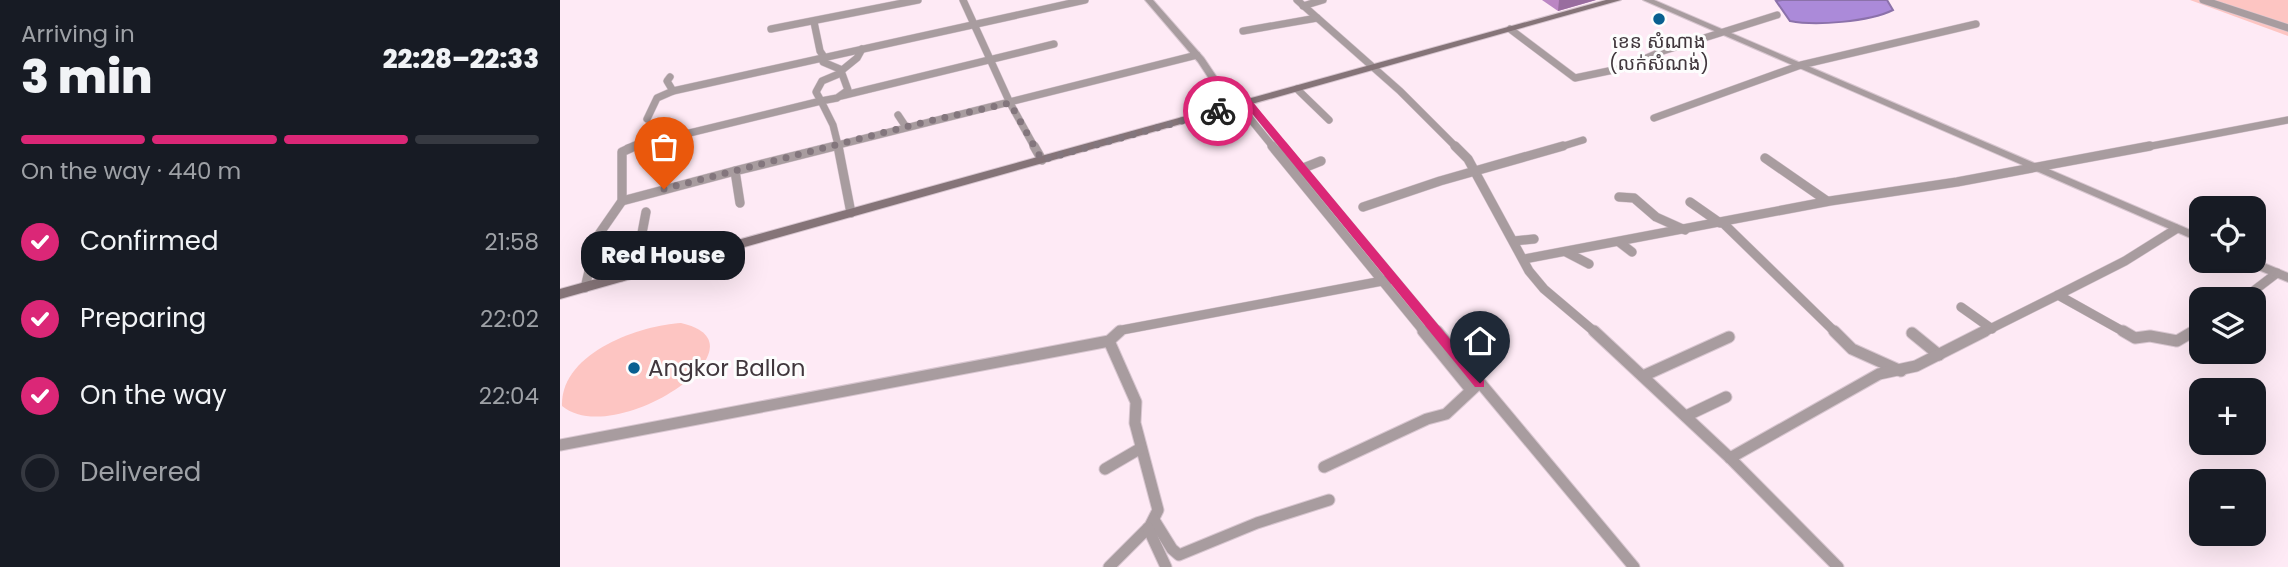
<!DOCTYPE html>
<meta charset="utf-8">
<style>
:root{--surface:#171b24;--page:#20242c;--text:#f1f3f6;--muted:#9ea1a6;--line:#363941;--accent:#db2777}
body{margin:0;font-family:Poppins,"Noto Sans Khmer",sans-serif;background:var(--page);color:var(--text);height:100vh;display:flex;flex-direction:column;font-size:26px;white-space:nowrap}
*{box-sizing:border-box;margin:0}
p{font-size:23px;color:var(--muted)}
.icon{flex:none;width:38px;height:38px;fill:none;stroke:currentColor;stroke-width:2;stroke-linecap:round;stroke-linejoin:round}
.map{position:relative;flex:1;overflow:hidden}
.drawer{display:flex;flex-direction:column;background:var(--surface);width:560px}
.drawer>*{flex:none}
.tools{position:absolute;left:1629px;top:196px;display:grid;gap:14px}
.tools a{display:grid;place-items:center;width:77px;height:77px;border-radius:14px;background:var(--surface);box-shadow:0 7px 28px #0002;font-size:35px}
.pin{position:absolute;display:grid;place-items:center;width:60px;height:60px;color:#fff;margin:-72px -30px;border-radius:50% 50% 50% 0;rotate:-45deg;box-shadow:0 0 7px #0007}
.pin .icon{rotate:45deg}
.courier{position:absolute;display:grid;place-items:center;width:70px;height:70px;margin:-35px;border:5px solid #db2777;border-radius:50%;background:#fff;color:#222;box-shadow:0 2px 9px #0007}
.bubble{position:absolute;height:49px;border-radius:21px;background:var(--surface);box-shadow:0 7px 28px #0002;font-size:23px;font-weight:800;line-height:49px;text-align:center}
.headline em{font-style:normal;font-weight:800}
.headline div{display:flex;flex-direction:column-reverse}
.headline{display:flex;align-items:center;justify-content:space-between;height:119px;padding:0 21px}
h1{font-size:46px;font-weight:800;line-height:52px}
.bar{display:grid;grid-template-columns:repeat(4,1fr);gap:10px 7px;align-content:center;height:84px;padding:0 21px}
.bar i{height:9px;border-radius:5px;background:var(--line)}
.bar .on{background:var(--accent)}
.bar p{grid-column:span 4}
ol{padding:0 21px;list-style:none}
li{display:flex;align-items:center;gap:21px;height:77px}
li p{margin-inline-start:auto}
li .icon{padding:7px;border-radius:50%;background:var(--accent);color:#fff;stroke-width:4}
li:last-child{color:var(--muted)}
li i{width:38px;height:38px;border:4px solid var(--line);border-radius:50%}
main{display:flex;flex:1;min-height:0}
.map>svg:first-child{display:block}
</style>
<main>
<section class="drawer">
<div class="headline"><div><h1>3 min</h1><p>Arriving in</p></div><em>22:28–22:33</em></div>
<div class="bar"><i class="on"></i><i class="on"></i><i class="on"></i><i></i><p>On the way · 440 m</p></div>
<ol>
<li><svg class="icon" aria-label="check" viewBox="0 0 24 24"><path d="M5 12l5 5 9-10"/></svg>Confirmed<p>21:58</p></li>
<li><svg class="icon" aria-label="check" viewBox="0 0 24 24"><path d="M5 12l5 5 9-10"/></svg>Preparing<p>22:02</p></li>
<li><svg class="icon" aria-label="check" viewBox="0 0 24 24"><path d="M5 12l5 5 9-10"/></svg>On the way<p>22:04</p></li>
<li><i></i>Delivered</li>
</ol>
</section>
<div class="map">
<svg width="1728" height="567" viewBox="0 0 1728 567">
<rect width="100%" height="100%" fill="#feeaf5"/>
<g fill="#fdc5c2">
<path d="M 1630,0 L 1728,0 L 1728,36 Z"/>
<path d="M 121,323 C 215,344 54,450 2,406 C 0,352 82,325 121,323 Z"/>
</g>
<path fill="#ab8ad9" stroke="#8b71aa" stroke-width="2" d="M 1222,0 L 1327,0 L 1333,10 C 1309,22 1255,26 1230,21 L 1216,1 Z"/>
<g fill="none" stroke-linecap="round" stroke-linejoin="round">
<g stroke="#d8c6d0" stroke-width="8">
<g id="minor-far2">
<path d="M 403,0 L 450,103 L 475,148"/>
<path d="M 737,0 L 840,91 L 897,148"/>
<path d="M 1643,0 L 1728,28"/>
<path d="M 743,6 L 763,0"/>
<path d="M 254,22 L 260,51 L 264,57"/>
<path d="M 211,29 L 358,0"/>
<path d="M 950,29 L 1015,78 L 1063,68 L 1103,51 L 1217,15"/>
<path d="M 683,31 L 757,18"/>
<path d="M 262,58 L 263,62 L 282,70"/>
<path d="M 281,73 L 262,81 L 256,92 L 261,101 L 277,98 L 288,90 L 281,71 L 297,58 L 302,49"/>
<path d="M 110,77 L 107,81 L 113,91"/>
<path d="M 737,89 L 769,120"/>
<path d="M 281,96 L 494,44"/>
<path d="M 688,102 L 724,148"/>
<path d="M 679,105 L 714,148"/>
<path d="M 338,115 L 346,127"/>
<path d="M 1094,118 L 1241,65 L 1416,24"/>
<path d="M 87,119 L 97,98 L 113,91 L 525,0"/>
<path d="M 68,148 L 261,101 L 273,125 L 278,145 L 637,55"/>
<path d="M 268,148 L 278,145 L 278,148"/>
<path d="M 997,148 L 1023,140"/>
<path d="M 1581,148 L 1728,120"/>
</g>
</g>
<g stroke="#d8c6d0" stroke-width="10">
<g id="minor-far1">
<path d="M 278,146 L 291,213"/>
<path d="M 474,146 L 482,160"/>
<path d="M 712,146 L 865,333"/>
<path d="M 723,146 L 879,333"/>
<path d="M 895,146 L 908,159 L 969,271 L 984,289 L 1036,333"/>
<path d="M 1205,158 L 1267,201"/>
<path d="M 741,169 L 761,161"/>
<path d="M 1059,197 L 1074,198 L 1096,217 L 1125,230"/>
<path d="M 62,201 L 175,171"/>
<path d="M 1130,202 L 1160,223"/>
<path d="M 180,203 L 175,171 L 275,146"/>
<path d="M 803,207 L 880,181 L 1003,146"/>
<path d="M 1163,223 L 1276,333"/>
<path d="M 954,241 L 974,239"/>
<path d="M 1059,242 L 1072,252"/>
<path d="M 1006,252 L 1029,264"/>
<path d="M 964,259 L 1270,201 L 1397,182 L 1590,146"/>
<path d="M 96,267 L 97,252"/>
<path d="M 62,277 L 79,249 L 86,212"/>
<path d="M 25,288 L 37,237 L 62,201 L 62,152 L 75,146"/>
<path d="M 1498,295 L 1565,261 L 1616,229"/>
<path d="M 1683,299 L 1717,273"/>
<path d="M 1401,307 L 1432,329"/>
<path d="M 558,333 L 562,330 L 833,279"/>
<path d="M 1422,333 L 1498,295 L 1566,333"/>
<path d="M 1631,333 L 1642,327"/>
</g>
</g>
<g stroke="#d8c6d0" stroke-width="13">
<g id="minor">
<path d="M 863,331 L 911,390"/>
<path d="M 877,331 L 1074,567"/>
<path d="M 1034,331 L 1170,458 L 1278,567"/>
<path d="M 1274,331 L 1292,349 L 1341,371"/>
<path d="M 1563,331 L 1575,338 L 1590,336 L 1617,341 L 1634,331"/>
<path d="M 1352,333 L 1379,355"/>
<path d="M 549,341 L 576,402 L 575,423 L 598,510 L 590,526 L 549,567"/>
<path d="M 1083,376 L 1169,337"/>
<path d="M 1126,416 L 1166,397"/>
<path d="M 0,445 L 549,341 L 560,331"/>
<path d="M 1170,458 L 1319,374 L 1356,366 L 1425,331"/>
<path d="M 764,467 L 867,419 L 886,414 L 916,386"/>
<path d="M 545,469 L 581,448"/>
<path d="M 594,520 L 612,549 L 619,555 L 697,523 L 769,500"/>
<path d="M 588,528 L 606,567"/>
</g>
</g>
<g stroke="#d8c6d0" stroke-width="2">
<g id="tertiary">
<path d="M 585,0 L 593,0 L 644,58 L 677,107 L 675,109 L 669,109 L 638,62 Z"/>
<path d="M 1083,0 L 1094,0 L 1642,235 L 1642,243 Z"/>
<path d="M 1694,259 L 1728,273 L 1728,282 L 1684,264 L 1682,261 L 1694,261 Z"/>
</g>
</g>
<g stroke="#d8c6d0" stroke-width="2">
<path id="secondary" d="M 1046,0 L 1061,0 L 0,299 L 0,289 Z"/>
</g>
<use href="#minor-far2" stroke="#a89c9f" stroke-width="7"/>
<use href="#minor-far1" stroke="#a89c9f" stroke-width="9"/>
<use href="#minor" stroke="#a89c9f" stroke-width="11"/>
<use href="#tertiary" fill="#a89c9f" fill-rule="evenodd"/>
<use href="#secondary" fill="#857478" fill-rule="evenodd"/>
</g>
<path fill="#bb86c3" d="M 982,0 L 1036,0 L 998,11 Z"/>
<path fill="#996d9f" d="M 999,0 L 1036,0 L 998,11 Z"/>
<path fill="#db2777" d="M 685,100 L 691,100 L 924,380 L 924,387 L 915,387 L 686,106 L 658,114 L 654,111 Z"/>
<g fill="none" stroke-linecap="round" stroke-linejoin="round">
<path stroke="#83767d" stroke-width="7" stroke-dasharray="0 12.6" d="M 104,189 L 365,122 L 450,103 L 482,160 L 658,111"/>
</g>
<g fill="#095f90" stroke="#fdfdfd" stroke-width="2.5">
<circle cx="1099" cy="19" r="7"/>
<circle cx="74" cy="368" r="7"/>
</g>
<g text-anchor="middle" stroke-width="6" stroke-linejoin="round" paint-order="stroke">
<g font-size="19" fill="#41373d" stroke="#fdfdfd">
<text x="1099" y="48">ខេន សំណាង<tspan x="1099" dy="22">(លក់សំណង់)</tspan></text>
</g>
<g font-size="23" fill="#41373d" stroke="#fdfdfd" text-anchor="start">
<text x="88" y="376">Angkor Ballon</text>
</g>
</g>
</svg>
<div class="tools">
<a><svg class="icon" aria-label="locate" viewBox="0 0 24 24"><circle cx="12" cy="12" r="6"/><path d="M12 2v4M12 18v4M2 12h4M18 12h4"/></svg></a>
<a><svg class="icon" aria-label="layers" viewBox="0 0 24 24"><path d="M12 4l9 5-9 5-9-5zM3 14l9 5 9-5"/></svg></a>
<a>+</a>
<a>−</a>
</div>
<div class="pin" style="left:104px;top:189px;background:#ea580c"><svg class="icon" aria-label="bag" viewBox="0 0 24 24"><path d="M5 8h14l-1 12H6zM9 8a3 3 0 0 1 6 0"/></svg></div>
<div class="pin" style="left:920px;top:383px;background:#1f2937"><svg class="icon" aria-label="home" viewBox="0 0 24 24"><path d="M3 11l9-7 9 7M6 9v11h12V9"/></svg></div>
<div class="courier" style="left:658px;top:111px"><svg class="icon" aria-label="bike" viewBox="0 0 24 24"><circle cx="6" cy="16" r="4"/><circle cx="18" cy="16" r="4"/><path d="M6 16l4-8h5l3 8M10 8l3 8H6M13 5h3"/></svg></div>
<div class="bubble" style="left:21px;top:231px;width:164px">Red House</div>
</div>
</main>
